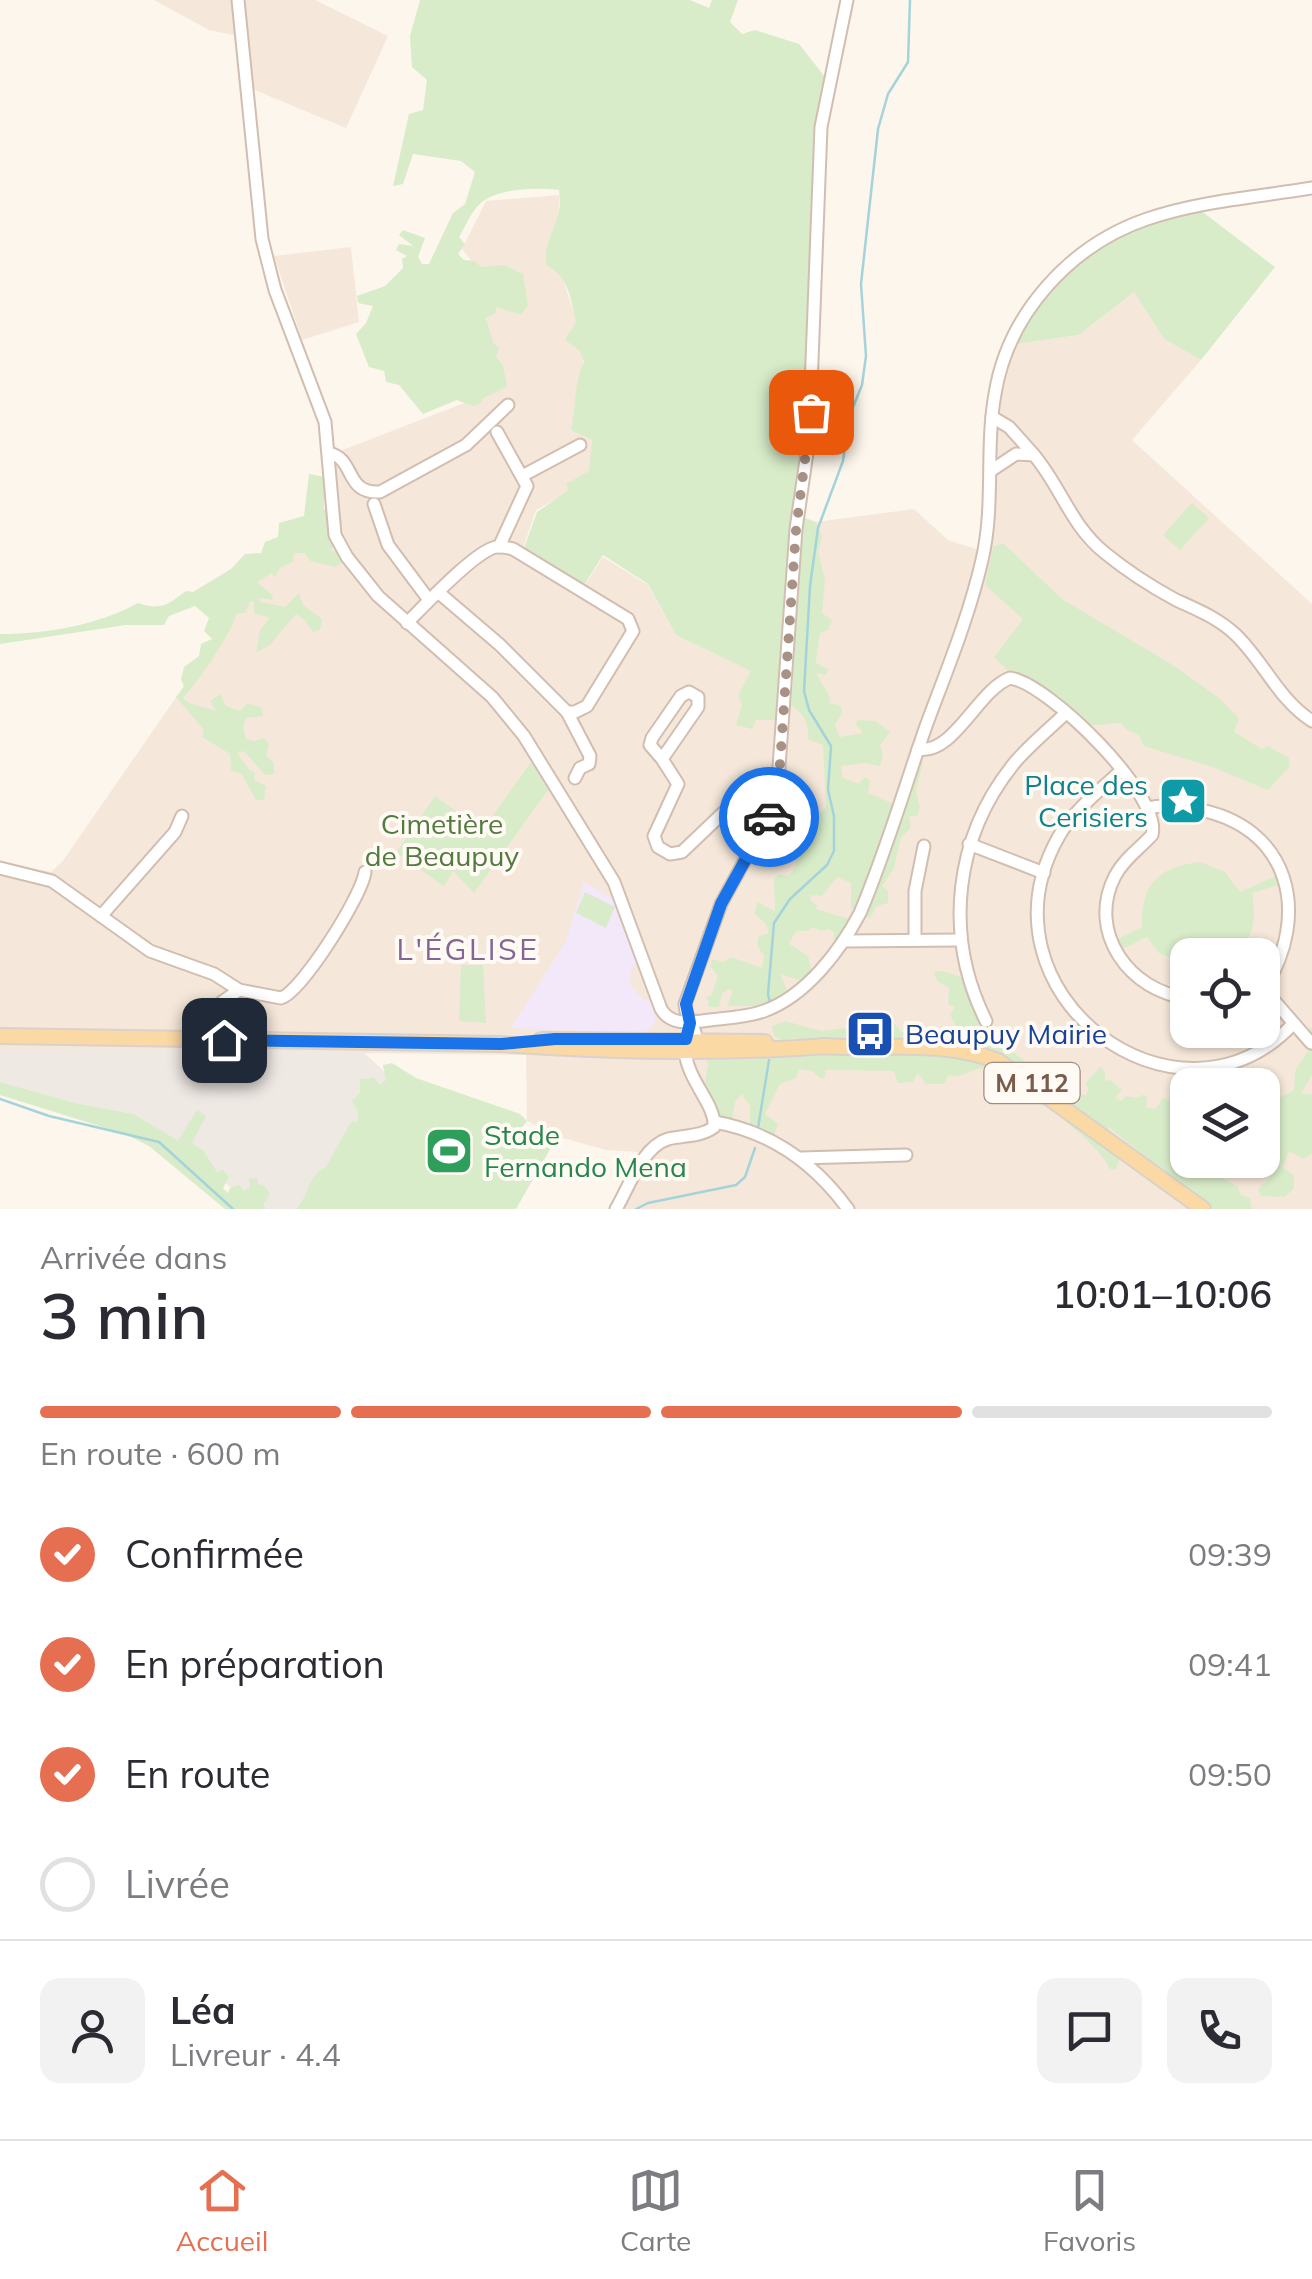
<!DOCTYPE html>
<html lang="fr">
<meta charset="utf-8">
<style>
:root{--surface:#fff;--page:#f2f2f3;--text:#2b2b33;--muted:#7c7c81;--line:#e1e1e2;--accent:#e76f51}
body{margin:0;font-family:Mulish,sans-serif;background:var(--page);color:var(--text);height:100vh;display:flex;flex-direction:column;font-size:38px;white-space:nowrap}
*{box-sizing:border-box;margin:0}
p{font-size:32px;color:var(--muted)}
.icon{flex:none;width:55px;height:55px;fill:none;stroke:currentColor;stroke-width:2;stroke-linecap:round;stroke-linejoin:round}
.map{position:relative;height:1209px;overflow:hidden}
.sheet{display:flex;flex-direction:column;background:var(--surface);flex:1}
.sheet>*{flex:none}
.fabs{position:absolute;left:1170px;top:938px;display:grid;gap:20px}
.fabs a{display:grid;place-items:center;width:110px;height:110px;border-radius:20px;background:var(--surface);box-shadow:0 2px 8px #0004;font-size:50px}
.pin{position:absolute;display:grid;place-items:center;width:85px;height:85px;color:#fff;margin:-42px;border-radius:20px;box-shadow:0 5px 15px #0006}
.courier{position:absolute;display:grid;place-items:center;width:100px;height:100px;margin:-50px;border:8px solid #1a73e8;border-radius:50%;background:#fff;color:#222;box-shadow:0 2px 12px #0007}
.head em{font-style:normal;font-weight:600}
.head div{display:flex;flex-direction:column-reverse}
.head{display:flex;align-items:center;justify-content:space-between;height:170px;padding:0 40px}
h1{font-size:65px;font-weight:600;line-height:75px}
.bar{display:grid;grid-template-columns:repeat(4,1fr);gap:15px 10px;align-content:center;height:120px;padding:0 40px}
.bar i{height:12px;border-radius:8px;background:var(--line)}
.bar .on{background:var(--accent)}
.bar p{grid-column:span 4}
.line{display:flex;align-items:center;gap:25px;padding:0 40px;border-top:2px solid var(--line)}
.line div{flex:1}
.round{display:grid;place-items:center;flex:none;width:105px;height:105px;border-radius:20px;background:var(--page)}
ol{padding:0 40px;list-style:none}
li{display:flex;align-items:center;gap:30px;height:110px}
li p{margin-inline-start:auto}
li .icon{padding:10px;border-radius:50%;background:var(--accent);color:#fff;stroke-width:4}
li:last-child{color:var(--muted)}
li i{width:55px;height:55px;border:5px solid var(--line);border-radius:50%}
.tab-bar{display:flex;justify-content:space-around;align-items:center;height:140px;border-top:2px solid var(--line);background:var(--surface);font-size:28px;color:var(--muted)}
.tab-bar a{display:grid;justify-items:center;gap:5px}
.tab-bar .on{color:var(--accent)}
.map>svg:first-child{display:block}
</style>
<div class="map">
<svg width="1312" height="1209" viewBox="0 0 1312 1209">
<rect width="100%" height="100%" fill="#fdf6ec"/>
<g fill="#f5e8da" fill-rule="evenodd">
<path d="M 154,0 L 315,0 L 388,36 L 346,128 L 252,89 L 247,38 L 209,30 Z"/>
<path d="M 560,195 L 554,251 L 584,345 L 580,405 L 603,445 L 599,476 L 536,510 L 523,548 L 584,586 L 603,557 L 648,585 L 676,635 L 752,671 L 738,696 L 756,720 L 781,720 L 791,706 L 800,710 L 815,672 L 822,613 L 816,522 L 914,509 L 948,540 L 979,550 L 1005,345 L 1079,335 L 1134,292 L 1164,339 L 1201,360 L 1132,440 L 1312,604 L 1312,1209 L 621,1209 L 652,1153 L 606,1150 L 563,1138 L 527,1121 L 526,1055 L 0,1049 L 0,862 L 51,872 L 62,862 L 256,582 L 293,553 L 336,539 L 325,450 L 340,451 L 503,388 L 485,326 L 495,289 L 462,249 L 486,201 ZM 1188,955 L 1262,955 L 1262,1030 L 1188,1030 ZM 1188,1085 L 1262,1085 L 1262,1160 L 1188,1160 Z"/>
<path d="M 351,247 L 359,322 L 302,340 L 274,256 Z"/>
</g>
<path fill="#efe9e4" d="M 0,1049 L 362,1051 L 395,1081 L 310,1209 L 255,1209 L 178,1142 L 134,1114 L 75,1103 L 0,1082 Z"/>
<path fill="#f3e8fa" d="M 584,882 L 617,901 L 637,962 L 631,968 L 630,984 L 643,1000 L 654,1001 L 655,1023 L 645,1033 L 511,1028 L 566,941 Z"/>
<g fill="#d8ecc9">
<path d="M 420,0 L 690,0 L 709,8 L 712,0 L 738,0 L 730,22 L 742,34 L 755,30 L 799,44 L 825,77 L 817,126 L 805,433 L 789,536 L 781,720 L 756,720 L 752,729 L 736,725 L 742,704 L 738,696 L 751,671 L 676,635 L 648,584 L 603,555 L 584,585 L 524,548 L 537,512 L 569,490 L 566,484 L 589,471 L 592,440 L 571,430 C 576,408 574,381 584,362 L 579,350 L 565,340 L 576,322 C 571,301 569,276 547,266 C 540,241 565,222 559,190 C 537,187 498,188 481,203 C 471,211 466,226 459,237 L 465,244 L 458,254 L 464,260 L 475,261 L 481,267 L 505,265 L 523,274 L 528,305 L 521,315 L 497,307 L 495,314 L 486,318 L 493,342 L 499,349 L 496,357 L 503,365 L 507,387 L 483,398 L 481,403 L 473,406 L 457,400 L 423,414 L 399,385 L 386,382 L 384,371 L 369,367 L 356,334 L 366,323 L 373,306 L 358,303 L 357,296 L 385,286 L 403,268 L 402,259 L 407,256 L 396,250 L 399,244 L 413,246 L 399,235 L 403,230 L 425,238 L 418,257 L 422,264 L 429,264 L 453,213 L 465,204 L 475,172 L 461,161 L 413,154 L 403,184 L 393,186 L 409,114 L 423,110 L 427,80 L 412,67 L 410,36 Z"/>
<path d="M 1200,210 L 1275,267 L 1201,360 L 1164,339 L 1134,292 L 1079,335 L 1015,344 C 1041,291 1088,242 1146,223 C 1163,218 1182,214 1200,210 Z"/>
<path d="M 309,474 L 325,477 L 324,509 L 337,507 L 343,524 L 331,527 L 336,545 L 330,550 L 337,552 L 345,561 L 335,567 L 310,561 L 305,553 L 294,553 L 293,562 L 280,568 L 275,577 L 272,573 L 257,582 L 273,596 L 272,600 L 259,598 L 261,602 L 285,607 L 299,593 L 303,605 L 322,619 L 320,630 L 313,632 L 304,619 L 296,614 L 270,645 L 256,653 L 260,630 L 270,618 L 254,613 L 254,602 L 251,601 L 245,613 L 237,613 C 232,632 198,682 183,698 L 189,703 L 216,711 L 210,701 L 220,694 L 226,706 L 240,711 L 247,703 L 262,708 L 263,716 L 246,718 L 243,726 L 246,739 L 254,741 L 264,738 L 269,744 L 266,755 L 274,764 L 274,774 L 265,775 L 244,751 L 237,753 L 249,770 L 255,772 L 254,780 L 266,786 L 264,800 L 256,800 L 241,773 L 231,771 L 230,754 L 202,737 L 204,730 L 176,697 L 184,687 L 181,679 L 184,667 L 199,656 L 201,644 L 212,639 L 204,631 L 209,618 L 195,606 L 169,616 L 164,625 L 126,625 L 0,644 L 0,634 C 47,634 98,625 138,603 C 162,611 168,604 186,591 L 193,592 L 231,569 L 245,554 L 261,553 L 265,542 L 278,537 L 279,523 L 304,516 Z"/>
<path d="M 1192,503 L 1209,518 L 1180,550 L 1163,535 Z"/>
<path d="M 805,518 L 816,522 L 822,536 L 818,551 L 825,580 L 822,613 L 832,620 L 828,630 L 820,633 L 816,663 L 829,670 L 825,675 L 816,673 L 830,697 L 829,703 L 841,706 L 842,713 L 835,725 L 840,737 L 863,733 L 856,725 L 857,720 L 876,721 L 890,732 L 880,745 L 883,755 L 880,766 L 865,763 L 841,766 L 843,778 L 859,784 L 865,777 L 870,781 L 868,793 L 901,807 L 916,763 L 923,763 L 916,790 L 920,808 L 917,816 L 909,816 L 911,828 L 901,837 L 894,868 L 882,886 L 888,891 L 888,903 L 877,906 L 870,918 L 851,908 L 851,883 L 837,877 L 822,896 L 811,895 L 810,900 L 817,905 L 816,909 L 852,920 L 840,945 L 834,942 L 834,933 L 829,929 L 821,931 L 813,927 L 807,931 L 796,931 L 789,944 L 808,956 L 811,968 L 805,982 L 780,974 L 787,990 L 765,1006 L 727,1006 L 733,991 L 729,989 L 722,994 L 719,1007 L 709,1007 L 707,996 L 711,996 L 718,976 L 710,966 L 712,959 L 723,962 L 731,957 L 762,968 L 764,956 L 757,945 L 759,936 L 769,933 L 766,924 L 755,914 L 757,902 L 775,911 L 774,879 L 779,874 L 789,876 C 800,863 796,853 799,838 L 811,837 L 808,822 L 826,808 L 823,745 L 808,739 C 809,725 804,712 791,706 C 796,644 795,584 798,522 Z"/>
<path d="M 1003,543 L 1062,599 L 1176,667 L 1219,698 L 1239,718 L 1234,732 L 1262,749 L 1268,746 L 1289,758 L 1290,766 L 1268,790 L 1212,767 L 1144,746 L 1139,735 L 1127,730 L 1121,723 C 1111,723 1097,727 1088,724 C 1063,712 1042,672 1007,670 L 994,657 L 1023,619 L 985,585 L 993,547 Z"/>
<path d="M 531,762 L 548,790 L 474,893 L 453,871 L 444,886 L 396,853 L 435,796 L 482,830 Z"/>
<path d="M 1200,862 L 1225,872 L 1240,892 L 1282,873 L 1285,883 L 1252,893 C 1256,918 1255,937 1235,955 L 1188,955 L 1187,963 L 1160,954 L 1147,937 L 1121,950 L 1118,939 L 1142,927 C 1141,884 1158,867 1200,862 Z"/>
<path d="M 585,892 L 615,907 L 606,928 L 576,913 Z"/>
<path d="M 461,965 L 483,965 L 486,1023 L 459,1021 Z"/>
<path d="M 943,971 L 963,978 L 979,1010 L 981,1028 L 1035,1069 L 1045,1065 L 1047,1074 L 1064,1082 L 1063,1087 L 1074,1095 L 1086,1095 L 1089,1089 L 1085,1084 L 1101,1066 L 1105,1072 L 1105,1081 L 1111,1080 L 1122,1090 L 1115,1098 L 1122,1101 L 1126,1096 L 1137,1098 L 1142,1095 L 1147,1097 L 1146,1107 L 1156,1109 L 1162,1098 L 1179,1103 L 1182,1110 L 1187,1108 L 1188,1160 L 1213,1160 L 1212,1172 L 1238,1187 L 1241,1195 L 1250,1198 L 1252,1209 L 1193,1209 L 1162,1170 L 1110,1128 L 1106,1130 L 1108,1137 L 1123,1153 L 1115,1170 L 1110,1169 C 1098,1144 1059,1116 1036,1100 L 1022,1104 L 1018,1092 L 1037,1090 L 1014,1078 L 1013,1086 L 1009,1088 L 999,1077 L 980,1068 L 959,1076 L 949,1075 L 944,1084 L 926,1084 L 918,1073 L 913,1082 L 898,1083 L 894,1071 L 825,1070 L 826,1075 L 822,1079 L 812,1071 L 799,1069 L 796,1078 L 780,1084 L 765,1114 L 778,1124 L 774,1135 L 765,1134 L 750,1126 L 750,1106 L 742,1094 L 735,1102 L 732,1120 L 721,1118 L 705,1082 L 708,1064 L 704,1057 L 760,1054 L 770,1059 L 776,1053 L 802,1056 L 815,1051 L 796,1038 L 782,1040 L 774,1036 L 772,1026 L 785,1021 L 821,1031 L 844,1028 L 852,1033 L 858,1027 L 884,1029 L 893,1022 L 901,1032 L 912,1032 L 917,1028 L 920,1031 L 925,1027 L 932,1041 L 947,1043 L 956,1026 L 950,1015 L 955,1007 L 948,1004 L 949,988 L 937,981 L 934,972 Z"/>
<path d="M 1310,1027 L 1312,1028 L 1312,1074 L 1301,1094 L 1312,1094 L 1312,1154 L 1304,1159 L 1289,1151 L 1283,1167 L 1294,1176 L 1294,1189 L 1284,1197 L 1261,1196 L 1258,1189 L 1273,1174 L 1262,1160 L 1263,1096 L 1270,1094 L 1277,1099 L 1294,1090 L 1295,1071 L 1311,1046 L 1308,1038 Z"/>
<path d="M 392,1063 L 416,1078 L 520,1114 L 527,1121 L 519,1131 L 556,1139 L 516,1209 L 296,1209 C 309,1197 307,1175 326,1167 L 351,1122 L 357,1122 L 359,1114 L 352,1101 L 360,1093 L 360,1079 L 374,1078 L 380,1085 L 386,1080 L 383,1065 Z"/>
<path d="M 0,1082 L 75,1103 L 134,1114 L 178,1141 L 197,1110 L 206,1116 L 192,1143 L 203,1150 L 217,1172 L 223,1170 L 229,1177 L 223,1188 L 228,1193 L 230,1188 L 240,1185 L 243,1191 L 250,1188 L 249,1178 L 258,1179 L 258,1184 L 264,1185 L 270,1194 L 263,1205 L 266,1209 L 225,1209 L 149,1146 L 125,1134 L 0,1095 Z"/>
</g>
<g fill="none" stroke-linecap="round" stroke-linejoin="round">
<g stroke="#a5d3da" stroke-width="2.5">
<path d="M 770,1003 L 768,994 L 774,923 L 790,899 L 827,865 L 834,851 L 834,816 L 828,790 L 831,746 L 809,710 L 804,691 L 810,586 L 818,528 L 843,461 L 849,417 L 862,385 L 866,356 L 861,284 L 878,129 L 888,94 L 908,62 L 910,0"/>
<path d="M 0,1099 L 49,1116 L 159,1142 L 233,1209"/>
<path d="M 758,1128 L 769,1060"/>
<path d="M 636,1209 L 648,1203 L 736,1185 L 745,1177 L 755,1148"/>
</g>
<g stroke="#d1beb0" stroke-width="15">
<g id="minor">
<path d="M 238,0 L 262,239 L 275,290 L 325,422 L 335,535 L 347,557 L 378,596 L 492,697 L 524,736 L 614,882 L 661,1009 C 670,1024 686,1023 702,1021 C 722,1018 745,1018 764,1011 C 806,996 840,951 860,913 C 886,852 904,789 926,726 C 946,672 969,617 982,560 C 995,505 985,449 995,394 C 1008,313 1071,245 1147,219 C 1199,201 1258,197 1312,188"/>
<path d="M 497,432 L 527,486 L 499,547"/>
<path d="M 329,453 C 356,459 344,494 380,492 L 466,445 L 508,405"/>
<path d="M 1034,455 C 1061,487 1071,526 1105,553 C 1127,571 1152,587 1176,600 C 1198,610 1218,618 1236,635 C 1264,662 1278,699 1312,721"/>
<path d="M 992,470 L 1016,454 L 1034,455 L 1009,427 L 992,417"/>
<path d="M 522,476 L 580,445"/>
<path d="M 374,504 L 388,545 L 429,600"/>
<path d="M 407,623 C 424,606 475,551 496,547 C 501,546 508,548 513,549 L 628,619 L 633,631 L 587,706 L 575,712 L 567,712 L 500,645 L 438,592"/>
<path d="M 567,712 L 590,756 L 589,764 L 580,768 L 575,778"/>
<path d="M 918,749 C 953,756 978,690 1010,678 C 1048,683 1163,796 1152,835 C 1139,849 1124,859 1115,876 C 1086,932 1130,992 1188,998"/>
<path d="M 662,759 L 650,745 L 652,738 L 681,696 L 689,692 L 698,697 L 698,707 L 662,759 L 678,784 L 654,836 L 658,847 L 670,854 L 682,852 L 724,812 L 756,796 L 775,796"/>
<path d="M 1122,770 C 1100,790 1074,810 1059,836 C 970,992 1177,1147 1293,1024"/>
<path d="M 1148,808 C 1164,804 1179,807 1195,809 C 1290,825 1312,914 1264,989"/>
<path d="M 969,844 L 1044,873"/>
<path d="M 0,868 L 52,881 L 150,951 L 214,974 L 239,990 L 281,998 C 302,991 362,896 365,872"/>
<path d="M 101,916 L 175,832 L 182,816"/>
<path d="M 915,940 L 915,891 L 924,846"/>
<path d="M 844,941 L 960,940"/>
<path d="M 1264,989 L 1311,1043"/>
<path d="M 986,1021 C 943,935 954,836 1016,761 C 1031,744 1049,729 1066,713"/>
<path d="M 192,1039 C 198,1016 221,1003 239,990"/>
<path d="M 696,1039 C 696,1025 685,1019 685,1004 L 721,904 L 771,812 L 778,781 L 796,529 L 809,439 L 821,127 L 847,0"/>
<path d="M 715,1122 C 771,1132 815,1164 848,1209"/>
<path d="M 801,1158 L 906,1155"/>
<path d="M 616,1209 C 629,1187 642,1147 668,1139 C 684,1135 701,1137 714,1127 C 716,1104 687,1081 685,1050"/>
</g>
</g>
<g stroke="#dad1cd" stroke-width="18">
<g id="major">
<path d="M 0,1036 L 501,1044 C 609,1052 720,1054 828,1046"/>
<path d="M 541,1040 L 765,1042"/>
<path d="M 821,1046 C 881,1050 941,1039 998,1061 L 1203,1209"/>
</g>
</g>
<use href="#minor" stroke="#fff" stroke-width="11"/>
<use href="#major" stroke="#fbd9a5" stroke-width="14"/>
</g>
<g fill="none" stroke-linecap="round" stroke-linejoin="round">
<path stroke="#a89285" stroke-width="10" stroke-dasharray="0 18" d="M 769,817 L 780,764 L 796,530 L 811,412"/>
<path stroke="#1a73e8" stroke-width="12" d="M 224,1040 L 501,1044 L 555,1039 L 686,1039 L 690,1023 L 686,1004 L 721,904 L 769,817"/>
</g>
<defs>
<g id="sight-square" transform="scale(2.5)"><rect x="-9" y="-9" width="18" height="18" rx="4" fill="#0f9aa8" stroke="#fffaf3"/><path d="M0-6L1.8-2.2L6-1.7L2.9 1.2L3.7 5.4L0 3.3L-3.7 5.4L-2.9 1.2L-6-1.7L-1.8-2.2Z" fill="#fff"/></g>
<g id="bus-square" transform="scale(2.5)"><rect x="-9" y="-9" width="18" height="18" rx="4" fill="#1a4fb4" stroke="#fffaf3"/><path d="M-5-6H5V4H4V6H2V4H-2V6H-4V4H-5ZM-3.5-4V0h7V-4ZM-3.5 1.2v1.5H-2V1.2ZM2 1.2v1.5H3.5V1.2Z" fill="#fff"/></g>
<g id="stadium-square" transform="scale(2.5)"><rect x="-9" y="-9" width="18" height="18" rx="4" fill="#2e9e5b" stroke="#fffaf3"/><path d="M0-5a6.5 5 0 1 0 0 10a6.5 5 0 1 0 0-10ZM-3.5-1.8h7v3.6h-7Z" fill="#fff"/></g>
</defs>
<g fill-rule="evenodd">
<use href="#sight-square" x="1183" y="801"/>
<use href="#bus-square" x="870" y="1034"/>
<use href="#stadium-square" x="449" y="1151"/>
</g>
<g text-anchor="middle" stroke-width="8" stroke-linejoin="round" paint-order="stroke">
<rect fill="#fffaf3" stroke="#a28b7f" stroke-width="2.5" x="984.5" y="1063" width="95" height="40" rx="8"/>
<g font-size="25" font-weight="bold" fill="#7a5c4d">
<text x="1032" y="1092">M 112</text>
</g>
<g font-size="28" fill="#0d838f" stroke="#fffaf3" text-anchor="end">
<text x="1148" y="795">Place des<tspan x="1148" dy="32">Cerisiers</tspan></text>
</g>
<g font-size="28" fill="#537a41" stroke="#fffaf3">
<text x="442" y="834">Cimetière<tspan x="442" dy="32">de Beaupuy</tspan></text>
</g>
<g font-size="28" fill="#164399" stroke="#fffaf3" text-anchor="start">
<text x="905" y="1044">Beaupuy Mairie</text>
</g>
<g font-size="28" fill="#27864d" stroke="#fffaf3" text-anchor="start">
<text x="484" y="1145">Stade<tspan x="484" dy="32">Fernando Mena</tspan></text>
</g>
<g font-size="30" letter-spacing="2.5" fill="#846695" stroke="#fffaf3">
<text x="468" y="960">L'ÉGLISE</text>
</g>
</g>
</svg>
<div class="fabs">
<a><svg class="icon" aria-label="locate" viewBox="0 0 24 24"><circle cx="12" cy="12" r="6"/><path d="M12 2v4M12 18v4M2 12h4M18 12h4"/></svg></a>
<a><svg class="icon" aria-label="layers" viewBox="0 0 24 24"><path d="M12 4l9 5-9 5-9-5zM3 14l9 5 9-5"/></svg></a>
</div>
<div class="pin" style="left:811px;top:412px;background:#ea580c"><svg class="icon" aria-label="bag" viewBox="0 0 24 24"><path d="M5 8h14l-1 12H6zM9 8a3 3 0 0 1 6 0"/></svg></div>
<div class="pin" style="left:224px;top:1040px;background:#1f2937"><svg class="icon" aria-label="home" viewBox="0 0 24 24"><path d="M3 11l9-7 9 7M6 9v11h12V9"/></svg></div>
<div class="courier" style="left:769px;top:817px"><svg class="icon" aria-label="car" viewBox="0 0 24 24"><path d="M5 17H2v-5l4-1 3-4h7l3 4 3 1v5h-3M9 17h6M6 11h13"/><circle cx="7" cy="17" r="2"/><circle cx="17" cy="17" r="2"/></svg></div>
</div>
<section class="sheet">
<div class="head"><div><h1>3 min</h1><p>Arrivée dans</p></div><em>10:01–10:06</em></div>
<div class="bar"><i class="on"></i><i class="on"></i><i class="on"></i><i></i><p>En route · 600 m</p></div>
<ol>
<li><svg class="icon" aria-label="check" viewBox="0 0 24 24"><path d="M5 12l5 5 9-10"/></svg>Confirmée<p>09:39</p></li>
<li><svg class="icon" aria-label="check" viewBox="0 0 24 24"><path d="M5 12l5 5 9-10"/></svg>En préparation<p>09:41</p></li>
<li><svg class="icon" aria-label="check" viewBox="0 0 24 24"><path d="M5 12l5 5 9-10"/></svg>En route<p>09:50</p></li>
<li><i></i>Livrée</li>
</ol>
<div class="line" style="height:180px"><a class="round"><svg class="icon" aria-label="person" viewBox="0 0 24 24"><circle cx="12" cy="8" r="4"/><path d="M4 21q1-7 8-7t8 7"/></svg></a><div><b>Léa</b><p>Livreur · 4.4</p></div><a class="round"><svg class="icon" aria-label="chat" viewBox="0 0 24 24"><path d="M4 5h16v11H9l-5 4z"/></svg></a><a class="round"><svg class="icon" aria-label="phone" viewBox="0 0 24 24"><path d="M5 4h4l2 5-3 2q2 4 5 5l2-3 5 2v4C11 20 4 13 5 4z"/></svg></a></div>
</section>
<nav class="tab-bar">
<a class="on"><svg class="icon" aria-label="home" viewBox="0 0 24 24"><path d="M3 11l9-7 9 7M6 9v11h12V9"/></svg>Accueil</a>
<a><svg class="icon" aria-label="map" viewBox="0 0 24 24"><path d="M3 6l6-2 6 2 6-2v14l-6 2-6-2-6 2zM9 4v14M15 6v14"/></svg>Carte</a>
<a><svg class="icon" aria-label="saved" viewBox="0 0 24 24"><path d="M7 4h10v16l-5-4-5 4z"/></svg>Favoris</a>
</nav>
